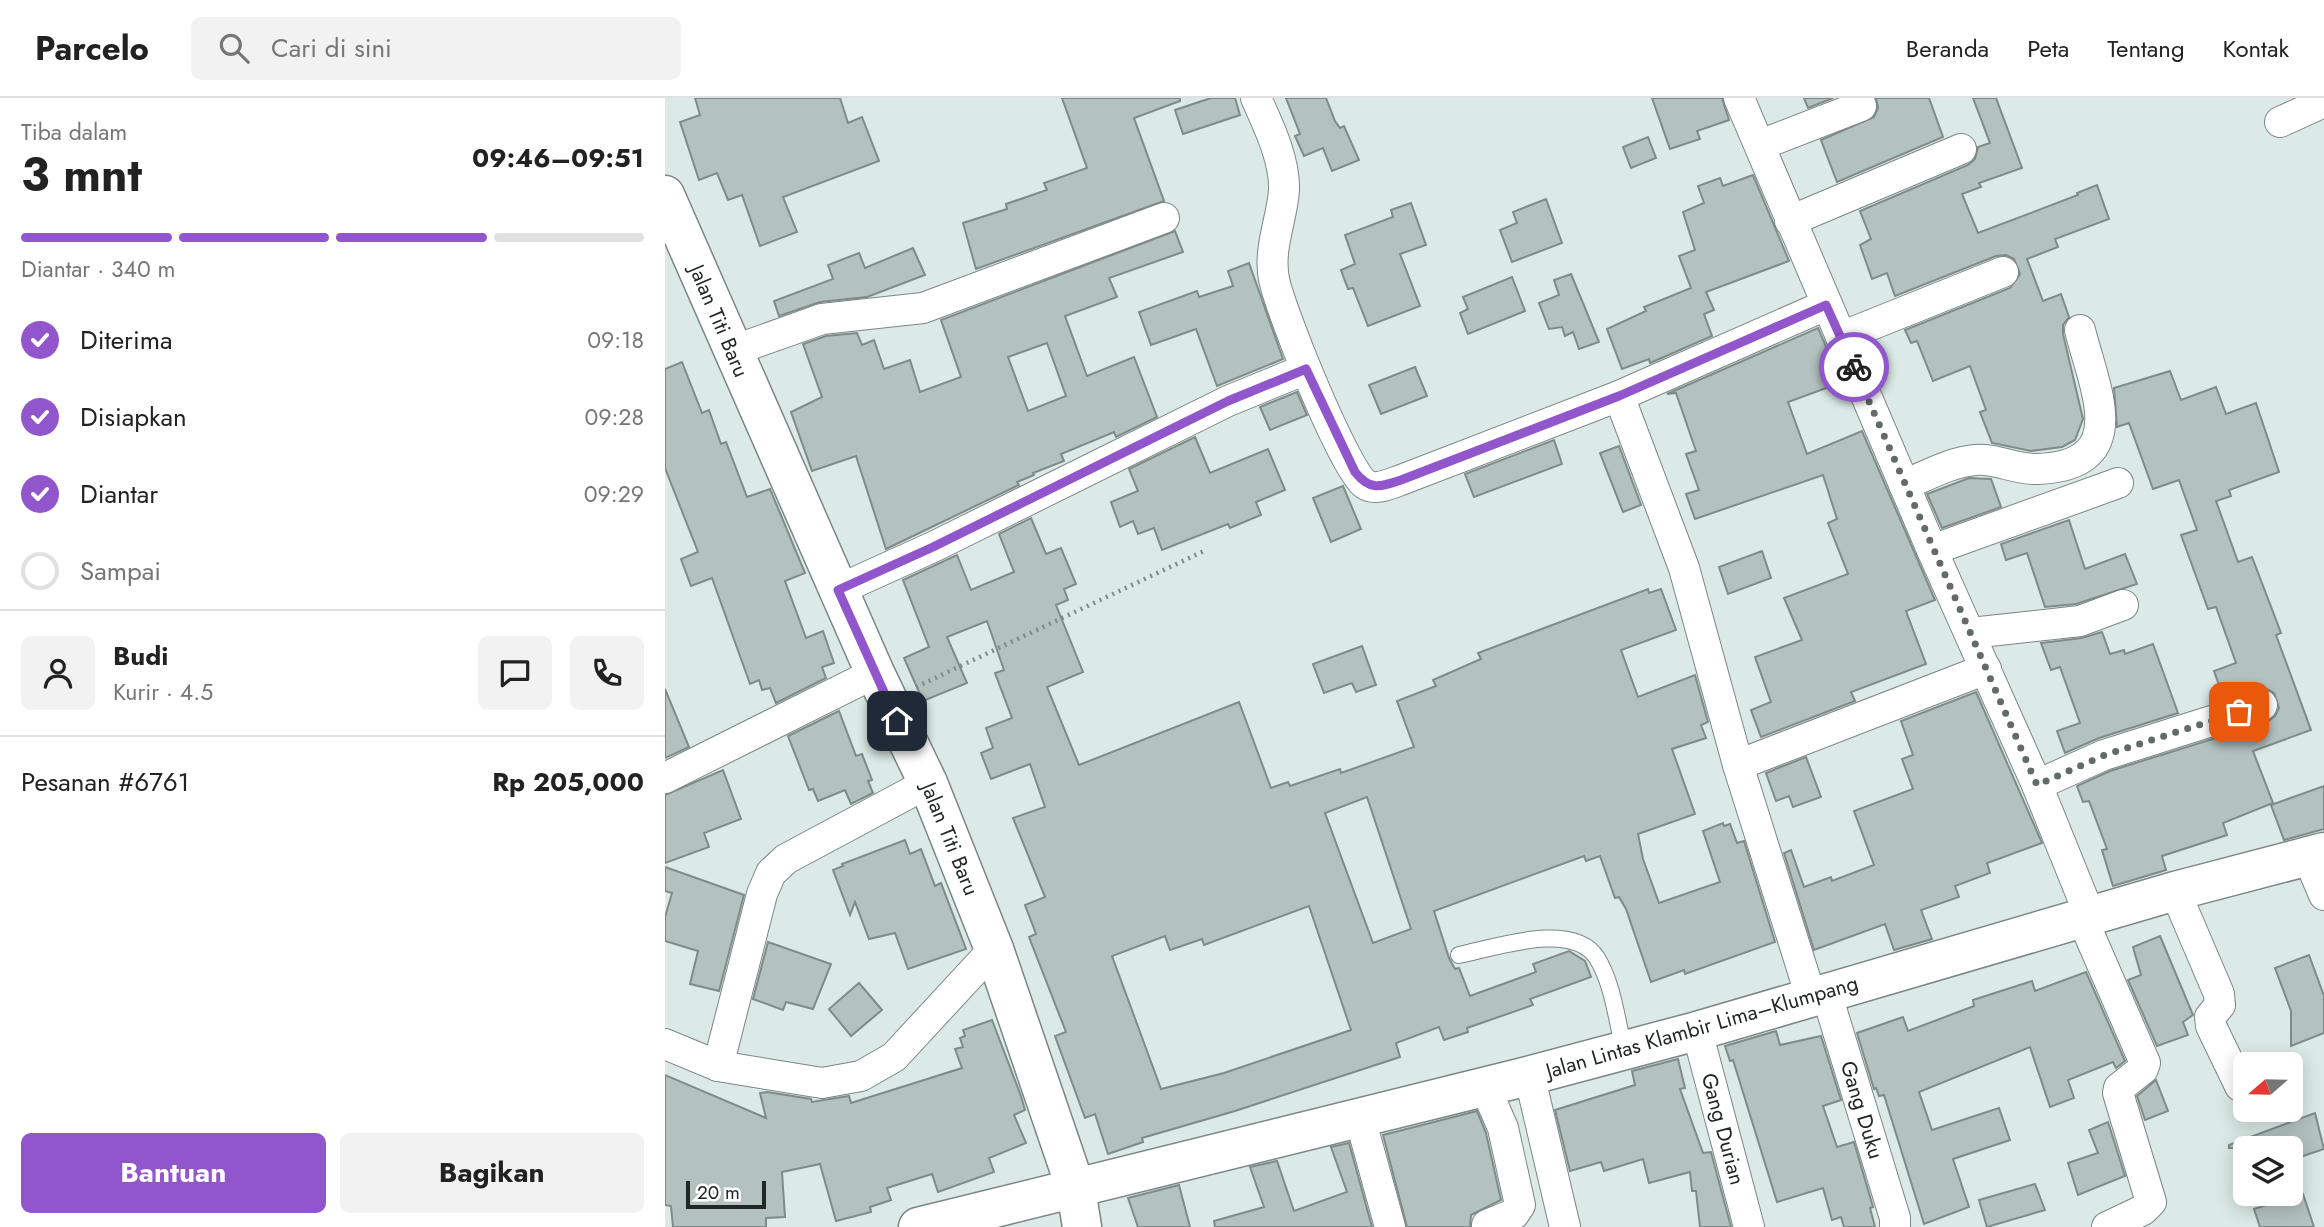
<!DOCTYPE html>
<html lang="id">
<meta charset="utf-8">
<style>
:root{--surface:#fff;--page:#f2f2f2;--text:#222;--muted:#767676;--line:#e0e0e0;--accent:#9155cc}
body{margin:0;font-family:Jost,sans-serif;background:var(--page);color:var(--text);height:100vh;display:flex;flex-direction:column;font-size:26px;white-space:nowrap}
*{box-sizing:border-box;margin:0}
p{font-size:23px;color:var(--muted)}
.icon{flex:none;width:38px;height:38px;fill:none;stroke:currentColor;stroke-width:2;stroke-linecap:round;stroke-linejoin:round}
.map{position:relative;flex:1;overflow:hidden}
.sheet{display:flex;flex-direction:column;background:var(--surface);width:665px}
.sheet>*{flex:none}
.needle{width:46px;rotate:250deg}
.buttons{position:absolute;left:1568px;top:954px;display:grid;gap:14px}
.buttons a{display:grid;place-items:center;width:70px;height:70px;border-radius:10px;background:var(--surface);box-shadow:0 4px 18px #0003;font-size:35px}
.scale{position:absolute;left:21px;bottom:18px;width:80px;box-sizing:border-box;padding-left:7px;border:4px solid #212725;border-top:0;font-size:19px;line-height:24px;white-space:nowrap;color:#212725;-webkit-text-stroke:5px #fff;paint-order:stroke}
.pin{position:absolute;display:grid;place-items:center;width:60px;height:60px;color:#fff;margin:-30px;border-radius:14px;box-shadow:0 4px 10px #0006}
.courier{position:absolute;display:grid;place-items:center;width:70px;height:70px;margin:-35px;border:5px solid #9155cc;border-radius:50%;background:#fff;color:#222;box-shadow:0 2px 9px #0007}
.overview em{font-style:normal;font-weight:700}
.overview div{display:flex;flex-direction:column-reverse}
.overview{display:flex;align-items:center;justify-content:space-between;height:119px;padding:0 21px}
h1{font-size:46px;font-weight:700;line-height:52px}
.bar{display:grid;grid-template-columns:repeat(4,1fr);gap:10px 7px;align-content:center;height:84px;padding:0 21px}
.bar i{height:9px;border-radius:5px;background:var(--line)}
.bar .current{background:var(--accent)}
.bar p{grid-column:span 4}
.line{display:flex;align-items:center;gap:18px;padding:0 21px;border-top:2px solid var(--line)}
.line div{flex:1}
.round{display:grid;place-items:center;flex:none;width:74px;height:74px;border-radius:10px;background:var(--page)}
ol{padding:0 21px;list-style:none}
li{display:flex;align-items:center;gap:21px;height:77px}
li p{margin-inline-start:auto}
li .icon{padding:7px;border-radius:50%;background:var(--accent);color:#fff;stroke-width:4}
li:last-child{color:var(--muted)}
li i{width:38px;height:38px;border:4px solid var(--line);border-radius:50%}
.primary-button{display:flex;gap:14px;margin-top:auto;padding:14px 21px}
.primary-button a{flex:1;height:80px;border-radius:10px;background:var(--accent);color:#fff;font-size:28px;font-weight:700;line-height:80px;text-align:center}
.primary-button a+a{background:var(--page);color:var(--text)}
header{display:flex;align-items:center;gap:42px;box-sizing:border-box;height:98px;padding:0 35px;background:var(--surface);border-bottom:2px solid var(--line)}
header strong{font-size:33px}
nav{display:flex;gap:38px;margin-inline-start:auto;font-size:24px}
.search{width:490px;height:63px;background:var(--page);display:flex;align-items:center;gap:18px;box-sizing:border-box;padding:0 24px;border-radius:10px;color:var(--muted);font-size:26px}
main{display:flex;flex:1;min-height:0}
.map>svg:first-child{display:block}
</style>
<header>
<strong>Parcelo</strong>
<div class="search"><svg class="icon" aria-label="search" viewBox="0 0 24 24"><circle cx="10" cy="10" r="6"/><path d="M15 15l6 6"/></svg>Cari di sini</div>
<nav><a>Beranda</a><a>Peta</a><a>Tentang</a><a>Kontak</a></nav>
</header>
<main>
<section class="sheet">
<div class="overview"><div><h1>3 mnt</h1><p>Tiba dalam</p></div><em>09:46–09:51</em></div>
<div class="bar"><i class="current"></i><i class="current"></i><i class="current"></i><i></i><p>Diantar · 340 m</p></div>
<ol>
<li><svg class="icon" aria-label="check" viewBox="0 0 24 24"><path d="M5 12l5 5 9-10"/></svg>Diterima<p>09:18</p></li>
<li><svg class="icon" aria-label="check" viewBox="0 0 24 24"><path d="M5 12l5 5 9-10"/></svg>Disiapkan<p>09:28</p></li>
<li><svg class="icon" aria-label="check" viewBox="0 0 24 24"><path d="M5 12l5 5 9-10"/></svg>Diantar<p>09:29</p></li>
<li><i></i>Sampai</li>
</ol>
<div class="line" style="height:126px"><a class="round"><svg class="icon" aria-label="person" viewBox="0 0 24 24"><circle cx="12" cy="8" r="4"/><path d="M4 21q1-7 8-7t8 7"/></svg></a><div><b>Budi</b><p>Kurir · 4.5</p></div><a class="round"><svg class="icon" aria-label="chat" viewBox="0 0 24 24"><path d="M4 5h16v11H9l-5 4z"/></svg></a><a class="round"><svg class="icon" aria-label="phone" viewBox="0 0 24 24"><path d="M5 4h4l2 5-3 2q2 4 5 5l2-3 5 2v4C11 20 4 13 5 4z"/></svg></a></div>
<div class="line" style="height:91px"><div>Pesanan #6761</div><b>Rp 205,000</b></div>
<div class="primary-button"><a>Bantuan</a><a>Bagikan</a></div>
</section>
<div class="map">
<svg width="1659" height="1129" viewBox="0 0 1659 1129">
<rect width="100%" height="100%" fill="#dbeae6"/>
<g fill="#b4c2bf" stroke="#7e8c89" stroke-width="2" fill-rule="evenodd">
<path d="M 30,0 L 175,0 L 183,25 L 197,19 L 214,63 L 118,99 L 132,134 L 95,148 L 77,97 L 63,102 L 52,75 L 34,82 L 15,24 L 35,17 Z"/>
<path d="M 397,0 L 515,0 L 515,3 L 469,20 L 499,103 L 311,171 L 298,125 L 342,111 L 341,106 L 382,92 L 379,85 L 422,70 Z"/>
<path d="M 546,0 L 570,0 L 575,17 L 518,36 L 510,12 Z"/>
<path d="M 621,0 L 661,0 L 670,23 L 675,30 L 679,28 L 694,62 L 667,73 L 658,50 L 639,58 L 630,38 L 635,36 Z"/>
<path d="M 987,0 L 1057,0 L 1064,22 L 1032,33 L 1035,41 L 1005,51 Z"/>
<path d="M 1139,0 L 1168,0 L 1143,10 Z"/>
<path d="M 1211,0 L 1264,0 L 1278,39 L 1172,84 L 1156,42 L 1209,19 L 1213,10 Z"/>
<path d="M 1308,0 L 1331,0 L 1357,70 L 1314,85 L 1316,89 L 1297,96 L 1313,135 L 1413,97 L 1412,95 L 1432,87 L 1444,121 L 1390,141 L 1393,149 L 1362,161 L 1378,203 L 1396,196 L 1404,219 L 1398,227 L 1398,236 L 1418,321 L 1410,342 L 1397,349 L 1366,353 L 1327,345 L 1315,314 L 1321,312 L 1305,268 L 1268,283 L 1252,243 L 1246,245 L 1240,232 L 1345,190 L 1355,176 L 1349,161 L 1341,157 L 1331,158 L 1230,198 L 1222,175 L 1207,181 L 1195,147 L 1206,141 L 1195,113 L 1303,67 L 1310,61 L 1313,49 L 1325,45 Z"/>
<path d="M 983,39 L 991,60 L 966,70 L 958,49 Z"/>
<path d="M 1088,77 L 1124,163 L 1041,194 L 1049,212 L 1039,216 L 1047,238 L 985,265 L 984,261 L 957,271 L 942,231 L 981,213 L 979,209 L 1026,190 L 1014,158 L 1030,152 L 1018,114 L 1039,105 L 1033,88 L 1055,80 L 1058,88 Z"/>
<path d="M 881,101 L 897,145 L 847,164 L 835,132 L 852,125 L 848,114 Z"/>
<path d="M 746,105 L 761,147 L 735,156 L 755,208 L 703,228 L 688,190 L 683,191 L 676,172 L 690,166 L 680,137 L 728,119 L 726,112 Z"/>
<path d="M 510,133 L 518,154 L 444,180 L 452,199 L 400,218 L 422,278 L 469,259 L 492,319 L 451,339 L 449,334 L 396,356 L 399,363 L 368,375 L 369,377 L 352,384 L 354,387 L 221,451 L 191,358 L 147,373 L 126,314 L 157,299 L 138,246 L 161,238 L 192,235 L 197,247 L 209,242 L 219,271 L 245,262 L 255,294 L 296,279 L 276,222 ZM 382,245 L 401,298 L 363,313 L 343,259 Z"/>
<path d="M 248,150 L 260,177 L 202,199 L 155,204 L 114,218 L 109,203 L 168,181 L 163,167 L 194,155 L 200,170 Z"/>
<path d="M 584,165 L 618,261 L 552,288 L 531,231 L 486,247 L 474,214 L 532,193 L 534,199 L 568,188 L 563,173 Z"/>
<path d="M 906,176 L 934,244 L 914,251 L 908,234 L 900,238 L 897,229 L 884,231 L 874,205 L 894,197 L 889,182 Z"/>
<path d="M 847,179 L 860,213 L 803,236 L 795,215 L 803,211 L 798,199 Z"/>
<path d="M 1153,230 L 1178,288 L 1166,293 L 1164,289 L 1123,304 L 1142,356 L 1197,333 L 1270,502 L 1241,513 L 1261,566 L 1186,594 L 1190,603 L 1096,639 L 1086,612 L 1106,604 L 1090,559 L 1137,542 L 1119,500 L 1183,476 L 1163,425 L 1172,421 L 1158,377 L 1030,421 L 1021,396 L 1034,392 L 1021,356 L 1031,353 L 1011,295 L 1002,296 Z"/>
<path d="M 17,264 L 37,315 L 44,312 L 56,346 L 61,344 L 82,399 L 105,391 L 140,475 L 120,483 L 141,540 L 158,533 L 169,565 L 157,569 L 161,580 L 111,605 L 105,590 L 97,592 L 94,582 L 85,586 L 47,480 L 26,488 L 16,461 L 33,454 L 0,370 L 0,271 Z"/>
<path d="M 750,269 L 762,298 L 716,316 L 704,287 Z"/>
<path d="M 1505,273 L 1516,302 L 1551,289 L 1561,316 L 1591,305 L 1614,374 L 1564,392 L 1566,398 L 1551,403 L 1573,464 L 1587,459 L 1616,535 L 1611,537 L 1646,632 L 1588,653 L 1608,705 L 1558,725 L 1562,737 L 1497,758 L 1501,772 L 1448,788 L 1437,752 L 1442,751 L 1424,703 L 1418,704 L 1412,688 L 1445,673 L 1602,624 L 1610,618 L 1614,610 L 1609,595 L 1600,590 L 1559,601 L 1549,573 L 1571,565 L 1551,509 L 1543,511 L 1516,437 L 1532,432 L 1514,382 L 1488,391 L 1464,325 L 1452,329 L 1449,290 Z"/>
<path d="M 632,294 L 642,317 L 605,332 L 595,309 Z"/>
<path d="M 530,339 L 545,375 L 603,351 L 620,392 L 591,404 L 596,417 L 565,430 L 563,426 L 497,452 L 489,430 L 473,436 L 468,423 L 455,429 L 446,404 L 473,393 L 464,371 Z"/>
<path d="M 889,342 L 897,366 L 809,399 L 800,376 Z"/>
<path d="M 954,348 L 976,407 L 958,414 L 935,355 Z"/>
<path d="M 1304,380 L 1326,381 L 1336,409 L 1277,430 L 1262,396 Z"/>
<path d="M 678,388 L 696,431 L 666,444 L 648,400 Z"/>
<path d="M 366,420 L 381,456 L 396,450 L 411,486 L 399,491 L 403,502 L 391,507 L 418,574 L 382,589 L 414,667 L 574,604 L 606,690 L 623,684 L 625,688 L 675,671 L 676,675 L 749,649 L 732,603 L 771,588 L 768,582 L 816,561 L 813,555 L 983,491 L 984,495 L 996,491 L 1011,532 L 956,552 L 973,599 L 1030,577 L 1043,624 L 1036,627 L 1041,640 L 1007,651 L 1030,716 L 973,736 L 978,761 L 994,805 L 1055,784 L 1038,733 L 1058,725 L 1059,728 L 1065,726 L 1072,745 L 1079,743 L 1110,844 L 1020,876 L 1019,872 L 986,884 L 961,811 L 954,799 L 950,800 L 935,758 L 921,763 L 919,758 L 769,813 L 784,860 L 790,871 L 794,870 L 805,898 L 871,874 L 868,866 L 904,853 L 920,863 L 926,879 L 865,901 L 868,907 L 802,930 L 803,934 L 779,942 L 774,929 L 731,945 L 735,959 L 570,1013 L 477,1040 L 478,1044 L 443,1056 L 430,1016 L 420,1020 L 390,938 L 401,934 L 364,839 L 371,836 L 360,807 L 380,799 L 348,720 L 380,709 L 365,666 L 326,681 L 316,655 L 328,650 L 321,630 L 347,620 L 330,575 L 339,572 L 322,523 L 282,539 L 302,585 L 258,603 L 239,560 L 264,549 L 238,482 L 292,457 L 306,492 L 349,474 L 334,436 ZM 702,699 L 746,831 L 708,845 L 660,715 ZM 644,808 L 686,932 L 559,975 L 496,991 L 447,858 L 500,838 L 505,852 L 537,841 L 539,847 Z"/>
<path d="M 1404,422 L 1420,471 L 1460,456 L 1472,486 L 1411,506 L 1380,509 L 1362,455 L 1341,462 L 1336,446 Z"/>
<path d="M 1097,453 L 1106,480 L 1063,496 L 1054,469 Z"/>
<path d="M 1437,534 L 1445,556 L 1459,552 L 1460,556 L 1488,546 L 1513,615 L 1434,640 L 1400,655 L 1392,633 L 1415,625 L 1395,569 L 1386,572 L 1376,545 L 1417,540 Z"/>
<path d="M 697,548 L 711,587 L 691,594 L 687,585 L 659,595 L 648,566 Z"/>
<path d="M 0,591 L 24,649 L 0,660 Z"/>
<path d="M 1311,594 L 1377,745 L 1322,765 L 1325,775 L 1290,788 L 1294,799 L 1256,812 L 1267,841 L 1229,852 L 1220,826 L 1149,852 L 1119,755 L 1126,752 L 1139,789 L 1166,779 L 1167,783 L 1209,767 L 1189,713 L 1248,691 L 1237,661 L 1248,657 L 1236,623 Z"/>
<path d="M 174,613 L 191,658 L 197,656 L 207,682 L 203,683 L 208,695 L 186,706 L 180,692 L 153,703 L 148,691 L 144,692 L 123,638 Z"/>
<path d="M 1141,659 L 1156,699 L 1128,709 L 1124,698 L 1111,703 L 1101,675 Z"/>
<path d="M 58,672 L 76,721 L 39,735 L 44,749 L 0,765 L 0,697 Z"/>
<path d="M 1659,688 L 1659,731 L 1619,742 L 1606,707 Z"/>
<path d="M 240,742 L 245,756 L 256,751 L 270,788 L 276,785 L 301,851 L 243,871 L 230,835 L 204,841 L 190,804 L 185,817 L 168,772 L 178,768 L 177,766 Z"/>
<path d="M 0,769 L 79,797 L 54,893 L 25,886 L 33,853 L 0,843 L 0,819 L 7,795 L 0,793 Z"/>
<path d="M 1495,838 L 1528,917 L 1518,924 L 1523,937 L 1492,948 L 1463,882 L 1476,877 L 1468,849 Z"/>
<path d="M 103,844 L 166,866 L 148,911 L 121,904 L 118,912 L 88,901 Z"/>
<path d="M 1644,857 L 1659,898 L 1659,935 L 1626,948 L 1626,913 L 1610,870 Z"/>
<path d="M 1421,874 L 1460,963 L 1451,970 L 1448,964 L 1403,982 L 1409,1000 L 1385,1009 L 1365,949 L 1254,994 L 1267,1032 L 1334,1010 L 1345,1042 L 1288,1061 L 1304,1109 L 1259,1126 L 1219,997 L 1214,998 L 1211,990 L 1209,991 L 1192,935 L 1238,919 L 1243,933 L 1309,908 L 1308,902 L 1367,883 L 1370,893 Z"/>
<path d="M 194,885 L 217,912 L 186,938 L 164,911 Z"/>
<path d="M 327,922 L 356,998 L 360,1012 L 349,1017 L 361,1045 L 324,1060 L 329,1074 L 273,1094 L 267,1076 L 222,1090 L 226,1102 L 205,1109 L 206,1114 L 171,1123 L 155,1066 L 117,1074 L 120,1119 L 101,1120 L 101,1129 L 8,1129 L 6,1108 L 0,1107 L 0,977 L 101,1020 L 95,995 L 102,994 L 146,1001 L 147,1004 L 184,998 L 186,1005 L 297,970 L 290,951 L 298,949 L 295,940 L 300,938 L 298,932 Z"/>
<path d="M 1111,933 L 1115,947 L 1156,938 L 1176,1002 L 1158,1008 L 1172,1049 L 1189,1044 L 1208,1109 L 1205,1110 L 1210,1129 L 1179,1129 L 1176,1119 L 1167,1122 L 1158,1090 L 1112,1104 L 1068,962 L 1065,963 L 1060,948 Z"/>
<path d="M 1013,961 L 1020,990 L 1015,991 L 1038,1055 L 1046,1054 L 1066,1129 L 1035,1129 L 1031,1093 L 1027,1093 L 1025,1074 L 984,1085 L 978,1061 L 939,1073 L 936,1064 L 905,1073 L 890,1012 L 970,987 L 967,973 Z"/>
<path d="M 1491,982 L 1503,1013 L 1480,1022 L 1472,998 Z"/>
<path d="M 812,1013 L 821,1035 L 836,1102 L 806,1117 L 805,1129 L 742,1129 L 718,1037 Z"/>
<path d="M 1650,1015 L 1659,1051 L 1626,1062 L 1626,1050 L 1564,1050 L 1564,1047 Z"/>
<path d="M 1443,1024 L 1460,1078 L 1413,1097 L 1403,1065 L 1433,1055 L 1424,1032 Z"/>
<path d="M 684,1045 L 707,1129 L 550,1129 L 549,1123 L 599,1109 L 585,1069 L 612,1063 L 629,1113 L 682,1094 L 666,1049 Z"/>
<path d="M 1370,1086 L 1380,1112 L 1322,1129 L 1314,1102 Z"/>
<path d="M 514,1087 L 525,1129 L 473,1129 L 463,1100 Z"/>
<path d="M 1615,1096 L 1638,1096 L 1649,1129 L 1595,1129 L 1589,1111 L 1617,1102 Z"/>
</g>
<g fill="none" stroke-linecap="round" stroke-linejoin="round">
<g stroke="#7a8784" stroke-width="18">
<path id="lane" d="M 794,857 C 829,850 908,822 932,860 C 948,886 952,923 959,952"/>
</g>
<g stroke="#7a8784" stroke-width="32">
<g id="street">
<path d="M 591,0 C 603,27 620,61 619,92 C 617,122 603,150 609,181 C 615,212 679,371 700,386 C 710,393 725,386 736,382 L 954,298 L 1161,207"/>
<path d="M 1074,0 L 1267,452 L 1372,687 L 1425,818"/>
<path d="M 1615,24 L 1659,4"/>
<path d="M 1095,47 L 1196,8"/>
<path d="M 1125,123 L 1296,51"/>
<path d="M 1176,239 L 1338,174"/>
<path d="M 67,253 L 157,221 L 258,210 L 499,120"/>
<path d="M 954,298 L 1019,470 L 1073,667 L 1146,899"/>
<path d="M 1239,387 C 1261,378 1286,364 1310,362 C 1331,360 1351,372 1373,371 C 1469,367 1429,290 1415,232"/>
<path d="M 1267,452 L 1453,385"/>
<path d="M 173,492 L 268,449 L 563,303 L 641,271"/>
<path d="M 1306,535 L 1415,523 L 1458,507"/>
<path d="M 1073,667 L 1321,571"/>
<path d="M 0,680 L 210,575"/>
<path d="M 1372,687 L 1439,657 L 1597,607"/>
<path d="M 1643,759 L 1659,797"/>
<path d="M 1510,793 L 1554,896 L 1555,907 L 1545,919 L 1546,928 L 1575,988"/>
<path d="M 1417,820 L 1480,965 L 1478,971 L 1454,990 L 1453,995 L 1486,1104 L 1478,1112 L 1442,1129"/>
<path d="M 1161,894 L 1230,1120 L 1230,1129"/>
<path d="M 1032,933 L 1084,1129"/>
<path d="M 0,946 L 53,968 L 157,985 L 196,978 L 229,959 L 329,851"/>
<path d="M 53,968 L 97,796 L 106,775 L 121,761 L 263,685"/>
<path d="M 855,980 L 868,993 L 900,1129"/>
<path d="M 820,989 L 838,1030 L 855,1107 L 849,1116 L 822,1127"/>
<path d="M 695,1020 L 725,1129"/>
</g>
</g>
<g stroke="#7a8784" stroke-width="41">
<path id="secondary" d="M 0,97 L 210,575 L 263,685 L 329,851 L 411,1091 L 417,1129"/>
</g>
<g stroke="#7a8784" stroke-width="41">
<path id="primary" d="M 253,1129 L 855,980 L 1032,933 L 1510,793 L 1659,754"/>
</g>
<path stroke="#808b87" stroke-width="4.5" stroke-dasharray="2 5" stroke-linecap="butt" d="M 251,589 L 539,453"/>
<use href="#lane" stroke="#fff" stroke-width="16"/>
<use href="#street" stroke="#fff" stroke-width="30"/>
<use href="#secondary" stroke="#fff" stroke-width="38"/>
<use href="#primary" stroke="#fff" stroke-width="38"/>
</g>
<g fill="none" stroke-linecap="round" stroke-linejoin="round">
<path stroke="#626b69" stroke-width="7" stroke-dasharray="0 12.6" d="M 1189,269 L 1372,687 L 1440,657 L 1574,614"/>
<path stroke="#9155cc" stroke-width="9" d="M 232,623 L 173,492 L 268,449 L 563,303 L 641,271 L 690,374 C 705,393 715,389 736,382 L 954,298 L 1161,207 L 1189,269"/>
</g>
<g text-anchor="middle" stroke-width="6" stroke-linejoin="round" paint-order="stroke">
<g font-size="21" fill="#212725" stroke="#fff">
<text transform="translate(54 223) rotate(67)" y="7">Jalan Titi Baru</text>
<text transform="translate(285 741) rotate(68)" y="7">Jalan Titi Baru</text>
<text transform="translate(1037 929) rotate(-16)" y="7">Jalan Lintas Klambir Lima–Klumpang</text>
<text transform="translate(1197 1012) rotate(73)" y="7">Gang Duku</text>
<text transform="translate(1058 1031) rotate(75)" y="7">Gang Durian</text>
</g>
</g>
</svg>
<div class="buttons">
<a><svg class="needle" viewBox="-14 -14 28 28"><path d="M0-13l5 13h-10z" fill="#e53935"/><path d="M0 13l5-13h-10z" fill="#767676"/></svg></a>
<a><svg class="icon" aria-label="layers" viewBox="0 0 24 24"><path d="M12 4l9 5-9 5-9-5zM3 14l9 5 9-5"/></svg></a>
</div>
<div class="scale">20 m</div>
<div class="pin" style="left:1574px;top:614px;background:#ea580c"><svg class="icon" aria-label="bag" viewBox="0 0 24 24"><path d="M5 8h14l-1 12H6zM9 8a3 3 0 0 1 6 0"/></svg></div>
<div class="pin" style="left:232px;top:623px;background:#1f2937"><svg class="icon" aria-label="home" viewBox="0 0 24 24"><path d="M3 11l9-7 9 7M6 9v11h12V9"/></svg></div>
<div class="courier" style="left:1189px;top:269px"><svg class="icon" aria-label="bike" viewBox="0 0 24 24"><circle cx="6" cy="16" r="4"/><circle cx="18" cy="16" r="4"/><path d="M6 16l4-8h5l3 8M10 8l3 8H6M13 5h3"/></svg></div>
</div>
</main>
